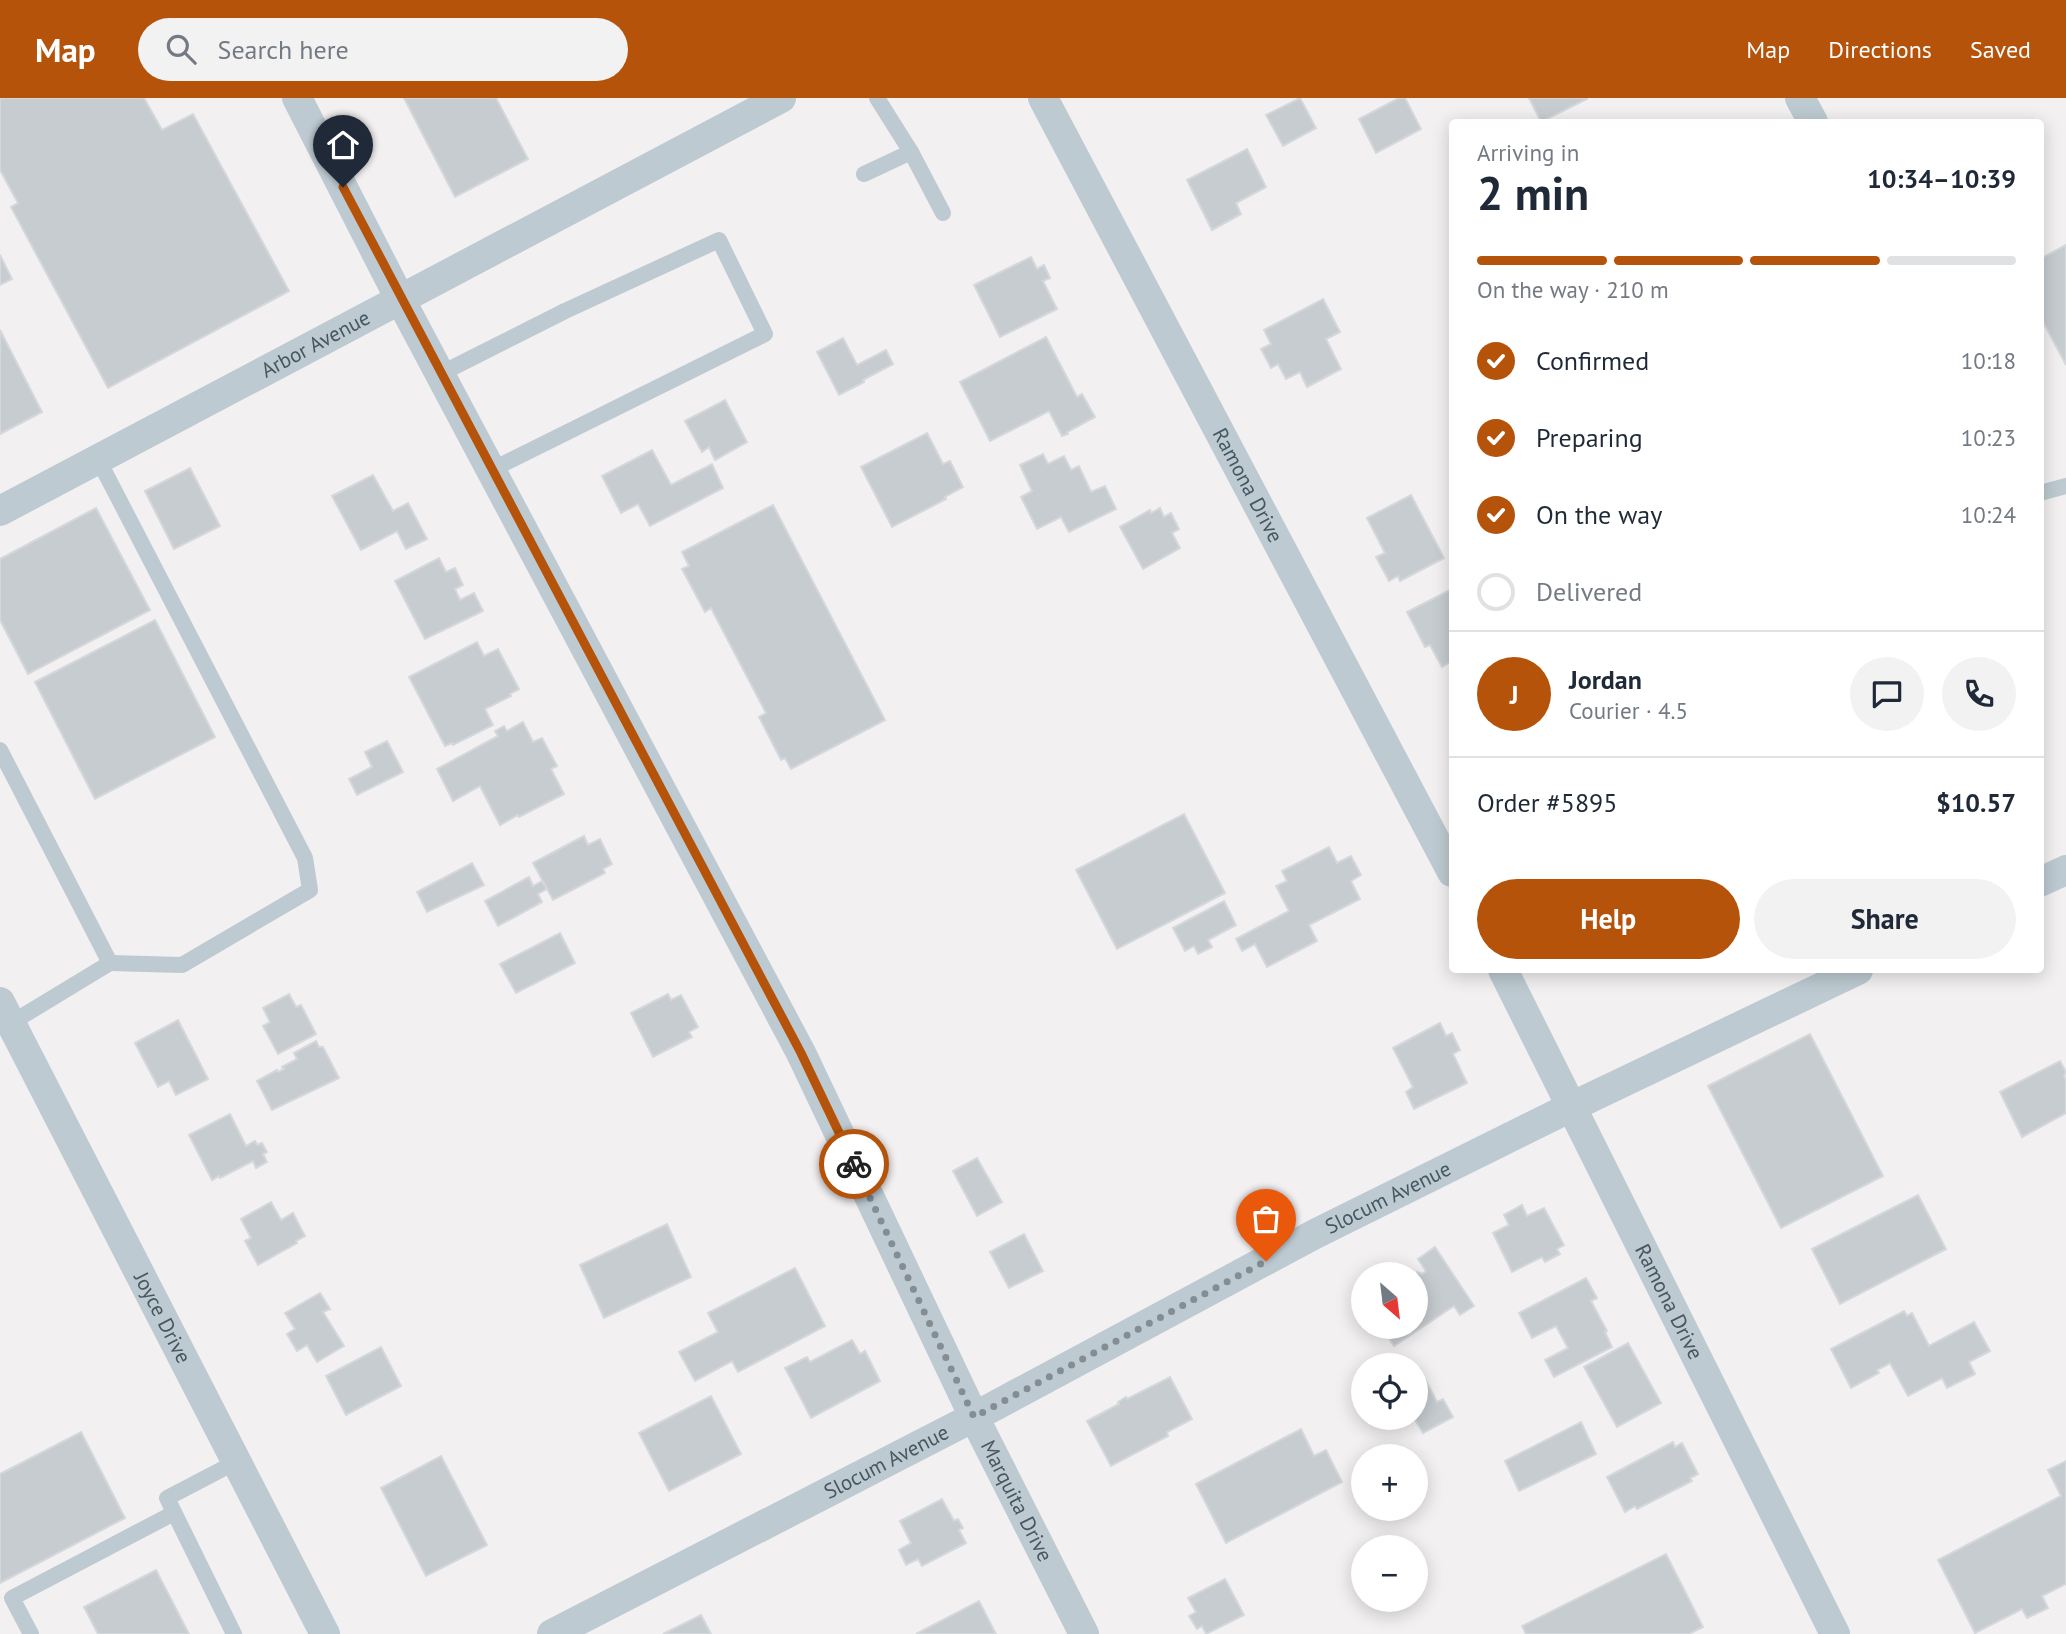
<!DOCTYPE html>
<meta charset="utf-8">
<style>
:root{--surface:#fff;--page:#f2f2f3;--text:#1f2937;--muted:#747a83;--line:#e0e1e3;--accent:#b45309}
body{margin:0;font-family:"PT Sans",sans-serif;background:var(--page);color:var(--text);height:100vh;display:flex;flex-direction:column;font-size:26px;white-space:nowrap}
*{box-sizing:border-box;margin:0}
p{font-size:23px;color:var(--muted)}
.icon{flex:none;width:38px;height:38px;fill:none;stroke:currentColor;stroke-width:2;stroke-linecap:round;stroke-linejoin:round}
.map{position:relative;flex:1;overflow:hidden}
.side{position:absolute;left:1449px;top:21px;width:595px;height:854px;display:flex;flex-direction:column;background:var(--surface);border-radius:7px;box-shadow:0 4px 18px #0003}
.side>*{flex:none}
.needle{width:46px;rotate:152deg}
.buttons{position:absolute;left:1351px;top:1164px;display:grid;gap:14px}
.buttons a{display:grid;place-items:center;width:77px;height:77px;border-radius:50%;background:var(--surface);box-shadow:0 4px 18px #0003;font-size:35px}
.pin{position:absolute;display:grid;place-items:center;width:60px;height:60px;color:#fff;margin:-72px -30px;border-radius:50% 50% 50% 0;rotate:-45deg;box-shadow:0 0 7px #0007}
.pin .icon{rotate:45deg}
.courier{position:absolute;display:grid;place-items:center;width:70px;height:70px;margin:-35px;border:5px solid #b45309;border-radius:50%;background:#fff;color:#222;box-shadow:0 2px 9px #0007}
.head em{font-style:normal;font-weight:600}
.head div{display:flex;flex-direction:column-reverse}
.head{display:flex;align-items:center;justify-content:space-between;height:119px;padding:0 28px}
h1{font-size:46px;font-weight:600;line-height:52px}
.bar{display:grid;grid-template-columns:repeat(4,1fr);gap:10px 7px;align-content:center;height:84px;padding:0 28px}
.bar i{height:9px;border-radius:5px;background:var(--line)}
.bar .selected{background:var(--accent)}
.bar p{grid-column:span 4}
.line{display:flex;align-items:center;gap:18px;padding:0 28px;border-top:2px solid var(--line)}
.line div{flex:1}
.round{display:grid;place-items:center;flex:none;width:74px;height:74px;border-radius:37px;background:var(--page)}
ol{padding:0 28px;list-style:none}
li{display:flex;align-items:center;gap:21px;height:77px}
li p{margin-inline-start:auto}
li .icon{padding:7px;border-radius:50%;background:var(--accent);color:#fff;stroke-width:4}
li:last-child{color:var(--muted)}
li i{width:38px;height:38px;border:4px solid var(--line);border-radius:50%}
.action{display:flex;gap:14px;margin-top:auto;padding:14px 28px}
.action a{flex:1;height:80px;border-radius:42px;background:var(--accent);color:#fff;font-size:28px;font-weight:600;line-height:80px;text-align:center}
.action a+a{background:var(--page);color:var(--text)}
header{display:flex;align-items:center;gap:42px;box-sizing:border-box;height:98px;padding:0 35px;background:var(--accent);color:#fff}
header strong{font-size:33px}
nav{display:flex;gap:38px;margin-inline-start:auto;font-size:24px}
.search{width:490px;height:63px;background:var(--page);display:flex;align-items:center;gap:18px;box-sizing:border-box;padding:0 24px;border-radius:38px;color:var(--muted);font-size:26px}
.map>svg:first-child{display:block}
</style>
<header>
<strong>Map</strong>
<div class="search"><svg class="icon" aria-label="search" viewBox="0 0 24 24"><circle cx="10" cy="10" r="6"/><path d="M15 15l6 6"/></svg>Search here</div>
<nav><a>Map</a><a>Directions</a><a>Saved</a></nav>
</header>
<div class="map">
<svg width="2066" height="1536" viewBox="0 0 2066 1536">
<rect width="100%" height="100%" fill="#f3f0f1"/>
<g fill="#c7ccd0" stroke="#d4d8dc" stroke-width="2">
<path d="M 0,0 L 144,0 L 162,32 L 193,16 L 289,193 L 108,290 L 11,109 L 18,105 L 0,72 Z"/>
<path d="M 404,0 L 496,0 L 528,61 L 455,99 Z"/>
<path d="M 1300,0 L 1316,30 L 1283,48 L 1266,17 Z"/>
<path d="M 1399,0 L 1405,0 L 1421,31 L 1376,55 L 1359,21 Z"/>
<path d="M 1529,0 L 1587,0 L 1587,1 L 1541,24 Z"/>
<path d="M 1247,51 L 1266,89 L 1236,105 L 1241,116 L 1212,132 L 1187,82 Z"/>
<path d="M 2066,147 L 2066,267 L 2040,218 L 2040,161 Z"/>
<path d="M 0,157 L 12,181 L 0,187 Z"/>
<path d="M 1031,159 L 1037,171 L 1044,167 L 1050,180 L 1043,183 L 1057,211 L 1000,239 L 974,187 Z"/>
<path d="M 1323,201 L 1340,234 L 1326,241 L 1341,271 L 1307,289 L 1300,274 L 1286,281 L 1278,266 L 1271,270 L 1261,251 L 1271,246 L 1264,232 Z"/>
<path d="M 0,232 L 42,314 L 0,336 Z"/>
<path d="M 1046,239 L 1077,299 L 1082,296 L 1095,319 L 1067,334 L 1068,336 L 1062,338 L 1049,313 L 990,343 L 960,284 Z"/>
<path d="M 843,240 L 857,267 L 886,252 L 893,266 L 863,282 L 864,284 L 839,297 L 817,254 Z"/>
<path d="M 725,302 L 747,344 L 715,362 L 709,349 L 702,354 L 685,323 Z"/>
<path d="M 927,335 L 943,366 L 950,363 L 963,389 L 945,399 L 946,401 L 892,429 L 861,369 Z"/>
<path d="M 652,352 L 671,387 L 712,366 L 723,390 L 650,428 L 638,406 L 621,415 L 602,378 Z"/>
<path d="M 1043,356 L 1048,366 L 1064,358 L 1071,372 L 1079,368 L 1091,394 L 1105,388 L 1116,411 L 1069,434 L 1061,419 L 1037,431 L 1021,399 L 1032,393 L 1020,367 Z"/>
<path d="M 190,370 L 220,428 L 174,451 L 145,393 Z"/>
<path d="M 373,377 L 393,413 L 408,405 L 427,441 L 406,451 L 397,433 L 361,452 L 332,398 Z"/>
<path d="M 1411,397 L 1444,460 L 1400,483 L 1398,478 L 1389,483 L 1376,459 L 1385,455 L 1367,420 Z"/>
<path d="M 773,407 L 885,622 L 791,671 L 785,660 L 781,662 L 759,619 L 766,615 L 711,510 L 705,514 L 682,471 L 689,468 L 682,454 Z"/>
<path d="M 96,410 L 150,512 L 28,576 L 0,522 L 0,461 Z"/>
<path d="M 1160,410 L 1164,419 L 1171,415 L 1179,431 L 1172,435 L 1180,450 L 1143,471 L 1120,429 L 1150,412 L 1151,415 Z"/>
<path d="M 439,460 L 446,474 L 455,470 L 463,487 L 455,491 L 460,502 L 474,495 L 483,513 L 425,541 L 395,483 Z"/>
<path d="M 1452,491 L 1452,563 L 1442,569 L 1430,547 L 1425,549 L 1407,514 Z"/>
<path d="M 155,522 L 215,639 L 95,701 L 35,584 Z"/>
<path d="M 477,544 L 484,558 L 498,551 L 519,591 L 510,596 L 511,598 L 485,611 L 493,627 L 453,647 L 452,645 L 445,648 L 409,579 Z"/>
<path d="M 523,624 L 533,644 L 542,640 L 557,668 L 551,671 L 564,696 L 519,719 L 518,717 L 500,727 L 480,688 L 453,703 L 437,671 L 498,638 L 495,633 L 504,628 L 507,633 Z"/>
<path d="M 387,643 L 403,674 L 357,697 L 349,681 L 372,669 L 365,654 Z"/>
<path d="M 1184,716 L 1225,795 L 1117,851 L 1076,772 Z"/>
<path d="M 584,738 L 588,747 L 600,741 L 612,766 L 603,771 L 605,775 L 553,802 L 533,765 Z"/>
<path d="M 1329,749 L 1337,765 L 1351,758 L 1361,777 L 1351,783 L 1360,801 L 1309,827 L 1317,843 L 1267,869 L 1255,846 L 1242,853 L 1236,841 L 1289,813 L 1276,788 L 1287,783 L 1282,773 Z"/>
<path d="M 472,765 L 484,787 L 427,814 L 417,794 Z"/>
<path d="M 529,779 L 533,788 L 542,783 L 547,791 L 538,796 L 542,804 L 498,828 L 485,803 Z"/>
<path d="M 1224,803 L 1236,827 L 1208,842 L 1212,849 L 1198,856 L 1194,848 L 1185,853 L 1173,830 Z"/>
<path d="M 560,835 L 575,865 L 516,895 L 500,866 Z"/>
<path d="M 289,896 L 296,909 L 301,907 L 316,936 L 278,956 L 263,928 L 270,924 L 263,910 Z"/>
<path d="M 668,896 L 671,902 L 681,897 L 698,929 L 689,934 L 692,939 L 653,959 L 631,915 Z"/>
<path d="M 178,922 L 208,981 L 176,997 L 169,983 L 158,989 L 135,945 Z"/>
<path d="M 1440,925 L 1446,938 L 1452,935 L 1460,952 L 1453,956 L 1467,985 L 1414,1011 L 1406,994 L 1413,989 L 1393,950 Z"/>
<path d="M 1810,936 L 1883,1078 L 1781,1130 L 1708,988 Z"/>
<path d="M 316,943 L 319,949 L 323,949 L 339,980 L 272,1012 L 257,983 L 277,972 L 278,974 L 284,971 L 282,969 L 297,961 L 294,955 Z"/>
<path d="M 2060,963 L 2066,974 L 2064,978 L 2066,982 L 2066,1015 L 2022,1039 L 2000,994 Z"/>
<path d="M 230,1016 L 246,1048 L 255,1043 L 257,1047 L 262,1045 L 267,1054 L 263,1056 L 267,1064 L 256,1070 L 253,1063 L 220,1080 L 219,1078 L 212,1082 L 189,1037 Z"/>
<path d="M 977,1060 L 1002,1104 L 977,1118 L 953,1073 Z"/>
<path d="M 1918,1097 L 1946,1151 L 1840,1206 L 1812,1151 Z"/>
<path d="M 271,1104 L 281,1122 L 293,1115 L 305,1138 L 296,1143 L 297,1145 L 258,1167 L 245,1143 L 251,1140 L 241,1121 Z"/>
<path d="M 1522,1107 L 1527,1118 L 1544,1110 L 1564,1147 L 1557,1151 L 1560,1156 L 1545,1164 L 1542,1159 L 1512,1174 L 1493,1135 L 1509,1127 L 1504,1117 Z"/>
<path d="M 667,1126 L 691,1179 L 604,1220 L 580,1167 Z"/>
<path d="M 1024,1136 L 1043,1173 L 1009,1190 L 990,1154 Z"/>
<path d="M 1435,1149 L 1474,1208 L 1460,1217 L 1454,1208 L 1394,1248 L 1381,1228 L 1416,1228 L 1415,1176 L 1417,1174 L 1422,1176 L 1426,1173 L 1418,1161 Z"/>
<path d="M 795,1170 L 825,1228 L 738,1274 L 732,1263 L 695,1283 L 679,1254 L 718,1234 L 708,1215 Z"/>
<path d="M 1586,1180 L 1597,1200 L 1591,1203 L 1607,1233 L 1605,1234 L 1612,1249 L 1554,1279 L 1545,1262 L 1568,1250 L 1556,1228 L 1532,1240 L 1519,1215 Z"/>
<path d="M 320,1195 L 330,1211 L 323,1214 L 344,1248 L 317,1264 L 307,1247 L 297,1253 L 287,1236 L 295,1231 L 285,1215 Z"/>
<path d="M 1904,1213 L 1907,1218 L 1912,1215 L 1929,1248 L 1974,1224 L 1990,1253 L 1969,1264 L 1975,1276 L 1947,1290 L 1942,1280 L 1908,1298 L 1890,1265 L 1877,1272 L 1879,1275 L 1851,1290 L 1831,1251 Z"/>
<path d="M 852,1242 L 860,1256 L 865,1253 L 880,1283 L 811,1320 L 785,1270 L 807,1259 L 810,1264 Z"/>
<path d="M 1628,1245 L 1661,1305 L 1617,1329 L 1584,1269 Z"/>
<path d="M 381,1249 L 401,1288 L 346,1317 L 326,1278 Z"/>
<path d="M 1420,1271 L 1437,1304 L 1443,1301 L 1453,1319 L 1423,1335 L 1414,1320 L 1416,1273 Z"/>
<path d="M 1170,1279 L 1192,1321 L 1167,1334 L 1168,1338 L 1111,1368 L 1087,1323 L 1119,1306 L 1118,1304 L 1126,1299 L 1127,1301 Z"/>
<path d="M 711,1298 L 741,1356 L 669,1393 L 639,1335 Z"/>
<path d="M 1581,1324 L 1596,1356 L 1519,1393 L 1505,1363 Z"/>
<path d="M 1301,1331 L 1314,1358 L 1326,1352 L 1342,1384 L 1226,1445 L 1196,1386 Z"/>
<path d="M 81,1334 L 125,1420 L 0,1485 L 0,1376 Z"/>
<path d="M 1673,1344 L 1675,1349 L 1682,1345 L 1698,1376 L 1690,1380 L 1692,1383 L 1637,1411 L 1635,1408 L 1625,1414 L 1607,1379 Z"/>
<path d="M 441,1358 L 487,1447 L 426,1478 L 381,1390 Z"/>
<path d="M 2066,1363 L 2066,1486 L 2042,1498 L 2048,1510 L 2027,1520 L 2022,1511 L 1975,1535 L 1938,1462 L 2061,1398 L 2048,1372 Z"/>
<path d="M 942,1401 L 954,1423 L 958,1421 L 963,1430 L 959,1432 L 966,1445 L 922,1468 L 918,1461 L 906,1467 L 899,1452 L 911,1445 L 900,1423 Z"/>
<path d="M 1666,1456 L 1703,1529 L 1689,1536 L 1526,1536 L 1522,1528 Z"/>
<path d="M 156,1472 L 189,1536 L 98,1536 L 84,1509 Z"/>
<path d="M 1225,1481 L 1244,1517 L 1206,1536 L 1202,1528 L 1197,1531 L 1189,1518 L 1196,1514 L 1188,1500 Z"/>
<path d="M 979,1503 L 996,1536 L 916,1536 Z"/>
<path d="M 701,1517 L 711,1536 L 663,1536 Z"/>
</g>
<g fill="none" stroke-linecap="round" stroke-linejoin="round">
<g stroke="#bdcad1" stroke-width="16">
<path d="M 911,54 L 943,115"/>
<path d="M 864,76 L 911,54 L 877,0"/>
<path d="M 440,276 L 565,213 L 719,142 L 765,236 L 491,372"/>
<path d="M 98,361 L 305,760 L 310,792 L 182,867 L 110,865"/>
<path d="M 2040,395 L 2066,388"/>
<path d="M 0,652 L 110,865 L 11,925"/>
<path d="M 31,1536 L 12,1500 L 174,1415"/>
<path d="M 234,1536 L 167,1400 L 236,1364"/>
</g>
<g stroke="#bdcad1" stroke-width="30">
<path id="s1" d="M 297,0 L 400,201 L 801,955 L 974,1319 L 1084,1536"/>
<path id="s2" d="M 1043,0 L 1452,774"/>
<path d="M 1800,0 L 1813,24"/>
<path id="s3" d="M 0,413 L 781,0"/>
<path d="M 2040,784 L 2066,772"/>
<path id="s4" d="M 1503,872 L 1835,1536"/>
<path id="s5" d="M 0,904 L 325,1536"/>
<path id="s6" d="M 552,1536 L 974,1319 L 1315,1136 L 1571,1009 L 1858,872"/>
</g>
</g>
<g fill="none" stroke-linecap="round" stroke-linejoin="round">
<path stroke="#838d93" stroke-width="7" stroke-dasharray="0 12.6" d="M 854,1066 L 974,1319 L 1266,1163"/>
<path stroke="#b45309" stroke-width="9" d="M 343,89 L 801,955 L 854,1066"/>
</g>
<g text-anchor="middle" stroke-width="7" stroke-linejoin="round" paint-order="stroke">
<g font-size="21" fill="#475760" stroke="#fff">
<text dy="7" stroke="none"><textPath href="#s3" startOffset="357">Arbor Avenue</textPath></text>
<text dy="7" stroke="none"><textPath href="#s2" startOffset="438">Ramona Drive</textPath></text>
<text dy="7" stroke="none"><textPath href="#s6" startOffset="943">Slocum Avenue</textPath></text>
<text dy="7" stroke="none"><textPath href="#s4" startOffset="371">Ramona Drive</textPath></text>
<text dy="7" stroke="none"><textPath href="#s5" startOffset="355">Joyce Drive</textPath></text>
<text dy="7" stroke="none"><textPath href="#s6" startOffset="376">Slocum Avenue</textPath></text>
<text dy="7" stroke="none"><textPath href="#s1" startOffset="1577">Marquita Drive</textPath></text>
</g>
</g>
</svg>
<div class="buttons">
<a><svg class="needle" viewBox="-14 -14 28 28"><path d="M0-13l5 13h-10z" fill="#e53935"/><path d="M0 13l5-13h-10z" fill="#747a83"/></svg></a>
<a><svg class="icon" aria-label="locate" viewBox="0 0 24 24"><circle cx="12" cy="12" r="6"/><path d="M12 2v4M12 18v4M2 12h4M18 12h4"/></svg></a>
<a>+</a>
<a>−</a>
</div>
<div class="pin" style="left:1266px;top:1163px;background:#ea580c"><svg class="icon" aria-label="bag" viewBox="0 0 24 24"><path d="M5 8h14l-1 12H6zM9 8a3 3 0 0 1 6 0"/></svg></div>
<div class="pin" style="left:343px;top:89px;background:#1f2937"><svg class="icon" aria-label="home" viewBox="0 0 24 24"><path d="M3 11l9-7 9 7M6 9v11h12V9"/></svg></div>
<div class="courier" style="left:854px;top:1066px"><svg class="icon" aria-label="bike" viewBox="0 0 24 24"><circle cx="6" cy="16" r="4"/><circle cx="18" cy="16" r="4"/><path d="M6 16l4-8h5l3 8M10 8l3 8H6M13 5h3"/></svg></div>
<section class="side">
<div class="head"><div><h1>2 min</h1><p>Arriving in</p></div><em>10:34–10:39</em></div>
<div class="bar"><i class="selected"></i><i class="selected"></i><i class="selected"></i><i></i><p>On the way · 210 m</p></div>
<ol>
<li><svg class="icon" aria-label="check" viewBox="0 0 24 24"><path d="M5 12l5 5 9-10"/></svg>Confirmed<p>10:18</p></li>
<li><svg class="icon" aria-label="check" viewBox="0 0 24 24"><path d="M5 12l5 5 9-10"/></svg>Preparing<p>10:23</p></li>
<li><svg class="icon" aria-label="check" viewBox="0 0 24 24"><path d="M5 12l5 5 9-10"/></svg>On the way<p>10:24</p></li>
<li><i></i>Delivered</li>
</ol>
<div class="line" style="height:126px"><b class="round" style="background:var(--accent);color:#fff">J</b><div><b>Jordan</b><p>Courier · 4.5</p></div><a class="round"><svg class="icon" aria-label="chat" viewBox="0 0 24 24"><path d="M4 5h16v11H9l-5 4z"/></svg></a><a class="round"><svg class="icon" aria-label="phone" viewBox="0 0 24 24"><path d="M5 4h4l2 5-3 2q2 4 5 5l2-3 5 2v4C11 20 4 13 5 4z"/></svg></a></div>
<div class="line" style="height:91px"><div>Order #5895</div><b>$10.57</b></div>
<div class="action"><a>Help</a><a>Share</a></div>
</section>
</div>
